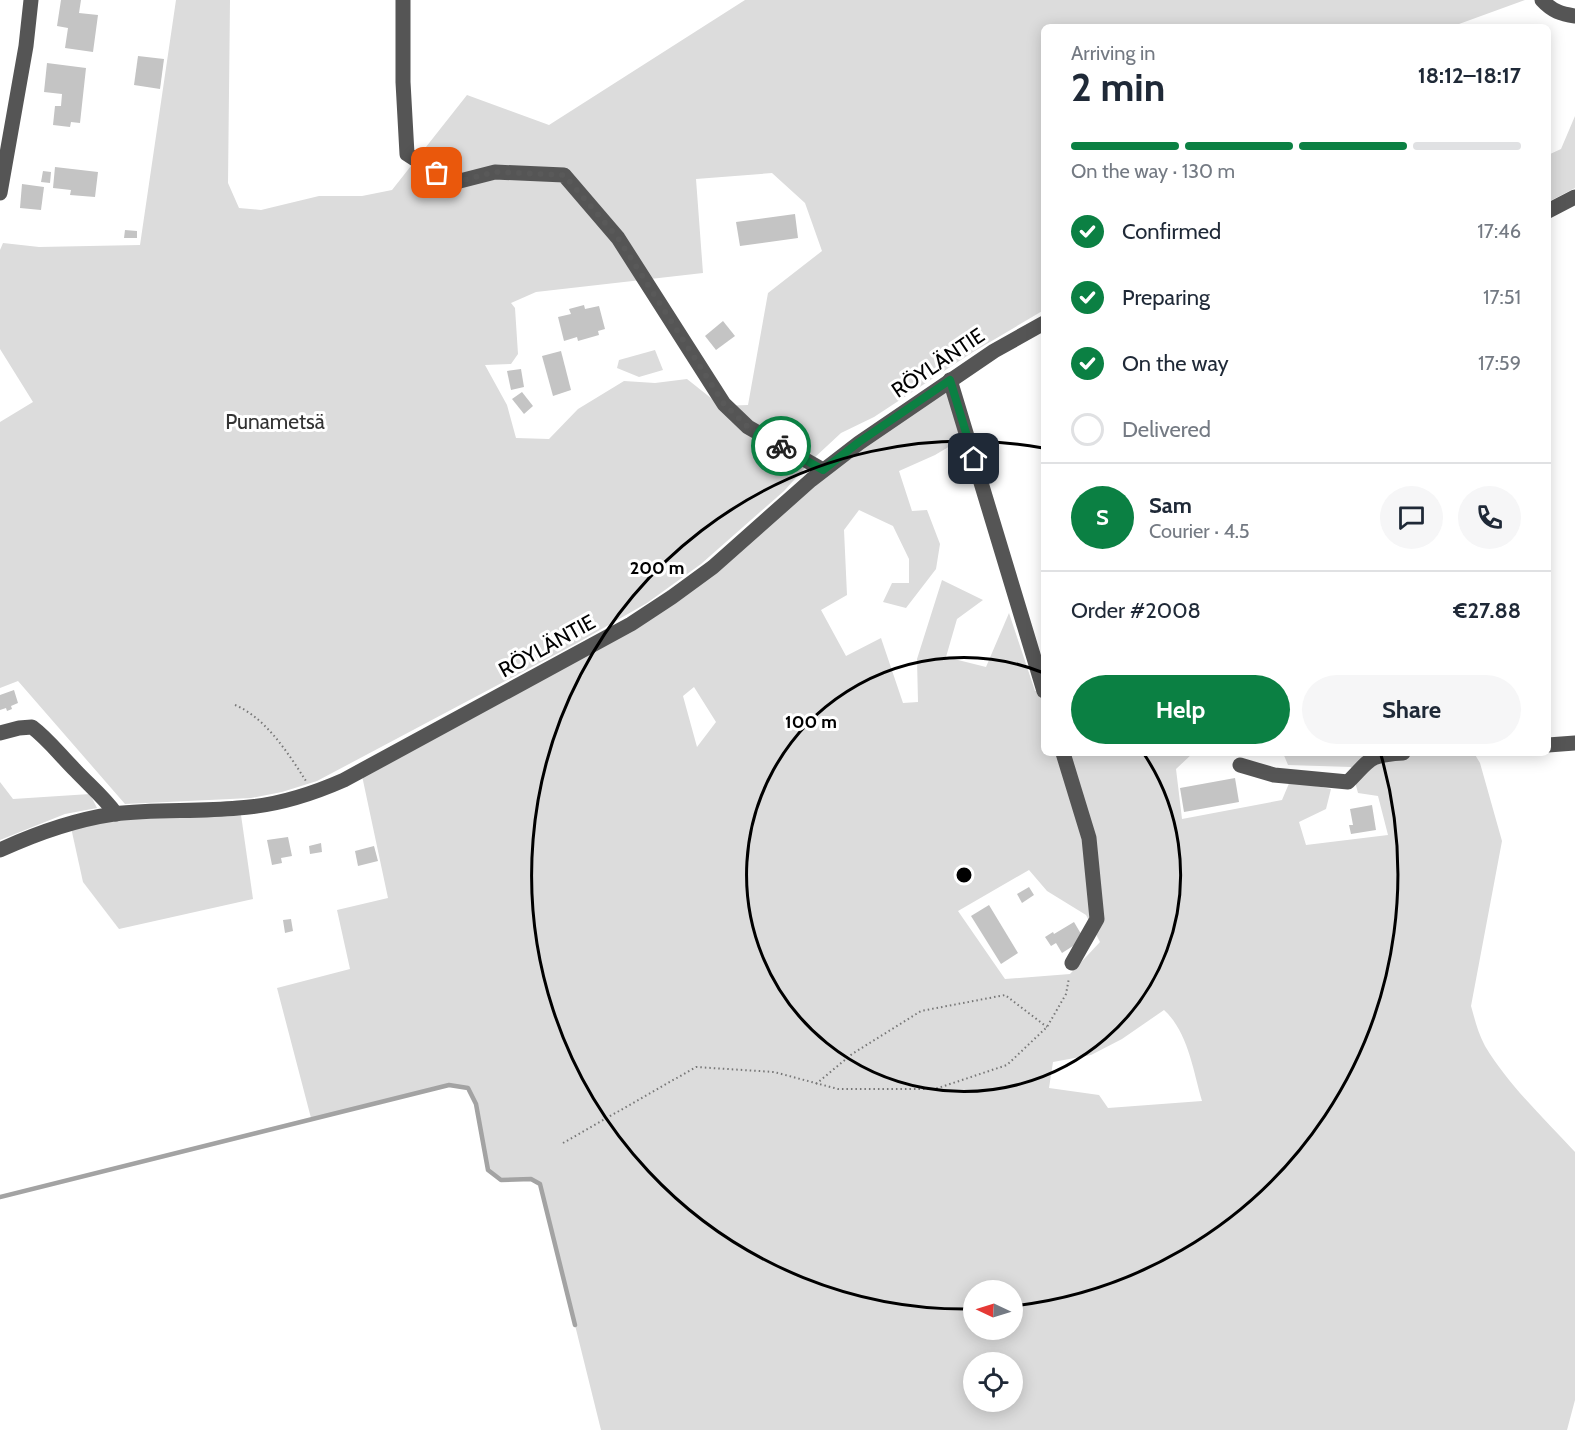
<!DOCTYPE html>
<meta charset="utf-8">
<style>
:root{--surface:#fff;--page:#f6f6f7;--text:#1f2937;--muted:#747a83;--line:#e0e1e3;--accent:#0b8043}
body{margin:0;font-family:Cabin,sans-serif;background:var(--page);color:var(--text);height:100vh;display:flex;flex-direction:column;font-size:22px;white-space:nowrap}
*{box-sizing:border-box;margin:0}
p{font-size:20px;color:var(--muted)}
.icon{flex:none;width:33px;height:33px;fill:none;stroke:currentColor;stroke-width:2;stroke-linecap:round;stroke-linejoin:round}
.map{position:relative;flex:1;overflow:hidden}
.details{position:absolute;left:1041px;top:24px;width:510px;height:732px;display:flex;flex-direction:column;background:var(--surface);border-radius:9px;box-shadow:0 3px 15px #0003}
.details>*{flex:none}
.needle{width:39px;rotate:274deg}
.controls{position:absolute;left:963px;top:1280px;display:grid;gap:12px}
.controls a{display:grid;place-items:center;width:60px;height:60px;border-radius:50%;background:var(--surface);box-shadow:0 3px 15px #0003;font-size:30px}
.pin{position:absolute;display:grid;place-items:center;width:51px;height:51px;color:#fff;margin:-26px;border-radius:12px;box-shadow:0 3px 9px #0006}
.courier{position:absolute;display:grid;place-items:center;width:60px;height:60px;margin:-30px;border:4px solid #0b8043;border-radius:50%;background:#fff;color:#222;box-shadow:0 2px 8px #0007}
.head em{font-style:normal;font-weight:700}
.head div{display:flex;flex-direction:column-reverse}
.head{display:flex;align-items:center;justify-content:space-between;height:102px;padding:0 30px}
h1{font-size:39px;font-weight:700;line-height:45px}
.bar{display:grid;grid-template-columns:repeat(4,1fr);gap:9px 6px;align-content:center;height:72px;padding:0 30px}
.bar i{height:8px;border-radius:4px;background:var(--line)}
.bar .selected{background:var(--accent)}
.bar p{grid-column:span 4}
.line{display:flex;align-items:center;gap:15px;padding:0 30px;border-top:2px solid var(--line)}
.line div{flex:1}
.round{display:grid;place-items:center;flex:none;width:63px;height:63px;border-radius:32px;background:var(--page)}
ol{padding:0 30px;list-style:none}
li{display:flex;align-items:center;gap:18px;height:66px}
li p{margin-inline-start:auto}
li .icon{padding:6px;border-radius:50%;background:var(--accent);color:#fff;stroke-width:4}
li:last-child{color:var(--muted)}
li i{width:33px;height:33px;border:3px solid var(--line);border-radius:50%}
.cta{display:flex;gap:12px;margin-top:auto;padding:12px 30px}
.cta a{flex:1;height:69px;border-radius:36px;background:var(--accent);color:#fff;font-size:24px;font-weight:700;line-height:69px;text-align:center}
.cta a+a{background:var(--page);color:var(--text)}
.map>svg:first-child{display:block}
</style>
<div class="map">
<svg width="1575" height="1430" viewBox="0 0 1575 1430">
<rect width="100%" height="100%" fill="#fff"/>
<g fill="#dcdcdc" fill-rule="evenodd">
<path d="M 176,0 L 230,0 L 228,183 L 239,208 L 261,210 L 319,196 L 362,196 L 392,190 L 467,95 L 549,125 L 745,0 L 1525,0 L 1459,24 L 1458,27 L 1044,27 L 1044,310 L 973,352 L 874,417 L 841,433 L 813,459 L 784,491 L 701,564 L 647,603 L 579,642 L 317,781 L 282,792 L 251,798 L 125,804 L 18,681 L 0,688 L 0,422 L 33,402 L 0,349 L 0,250 L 3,243 L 39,247 L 140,245 ZM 772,173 L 805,203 L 822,251 L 768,293 L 748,405 L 721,406 L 687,379 L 655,383 L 624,381 L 578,409 L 549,439 L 516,438 L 507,405 L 485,365 L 511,364 L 518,354 L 515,308 L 511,303 L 536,292 L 703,273 L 696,179 Z"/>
<path d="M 1575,116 L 1575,188 L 1548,202 L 1548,155 L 1561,149 Z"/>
<path d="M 655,350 L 663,370 L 639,377 L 617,368 L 619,360 Z"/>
<path d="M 947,382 L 967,436 L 935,455 L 899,471 L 912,511 L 927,510 L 940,544 L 936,569 L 906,608 L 883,602 L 892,583 L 909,583 L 909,559 L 893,526 L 859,510 L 844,530 L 847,595 L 821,610 L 846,656 L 881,638 L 903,703 L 918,702 L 917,659 L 942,580 L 983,600 L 957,619 L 946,657 L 986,667 L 1009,613 L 1035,691 L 1044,691 L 1044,753 L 1193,753 L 1176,769 L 1182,819 L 1282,800 L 1290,781 L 1331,789 L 1326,809 L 1299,822 L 1306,845 L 1388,835 L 1378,796 L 1358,793 L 1351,767 L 1288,765 L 1283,753 L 1474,753 L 1480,763 L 1502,841 L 1471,1006 C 1475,1020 1478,1033 1485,1046 C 1509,1086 1544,1118 1575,1152 L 1575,1400 L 1567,1430 L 601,1430 L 540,1184 L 531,1179 L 501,1180 L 488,1170 L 476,1104 L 467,1088 L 448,1085 L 311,1118 L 277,988 L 350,969 L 337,910 L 388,898 L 361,771 L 631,624 ZM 694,687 L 716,722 L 697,747 L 683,696 ZM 1029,870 L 1047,891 L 1086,915 L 1100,942 L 1070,974 L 1005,979 L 958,911 ZM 1164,1010 C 1188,1032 1193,1070 1202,1101 L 1108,1108 L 1099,1095 L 1049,1088 L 1053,1062 L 1091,1055 L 1122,1039 ZM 974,1290 L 1012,1290 L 1012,1329 L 974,1329 ZM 974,1362 L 1012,1362 L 1012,1401 L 974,1401 Z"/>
<path d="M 0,782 L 13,799 L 90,794 L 97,808 L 65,814 L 0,840 Z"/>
<path d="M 240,808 L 253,899 L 119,929 L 83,882 L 70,823 Z"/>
</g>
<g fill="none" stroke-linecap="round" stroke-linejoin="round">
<path stroke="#a3a3a3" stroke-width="4.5" d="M 0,1197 L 449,1085 L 468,1088 L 476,1104 L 488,1170 L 501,1180 L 531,1179 L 540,1184 L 575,1325"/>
</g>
<g fill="#c4c4c4">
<path d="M 61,0 L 81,0 L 79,13 L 98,15 L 93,52 L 65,48 L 68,28 L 57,26 Z"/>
<path d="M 138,56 L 164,59 L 160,89 L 134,85 Z"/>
<path d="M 47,63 L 86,68 L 80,123 L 71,122 L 70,127 L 53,125 L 55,106 L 61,106 L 62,94 L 44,92 Z"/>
<path d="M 55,167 L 98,172 L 95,197 L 70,195 L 71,190 L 53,188 Z"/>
<path d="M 43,171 L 51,172 L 50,183 L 41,182 Z"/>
<path d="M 22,184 L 44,187 L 41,210 L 20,208 Z"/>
<path d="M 795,214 L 798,238 L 740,246 L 736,222 Z"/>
<path d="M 125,230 L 137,231 L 137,238 L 124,238 Z"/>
<path d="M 584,305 L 585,309 L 599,306 L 605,329 L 598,331 L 599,335 L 578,341 L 577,337 L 564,341 L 558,317 L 571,314 L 569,309 Z"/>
<path d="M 723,321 L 735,336 L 716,350 L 705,336 Z"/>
<path d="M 561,351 L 571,390 L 553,396 L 542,356 Z"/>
<path d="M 521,369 L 524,387 L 511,390 L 507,371 Z"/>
<path d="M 522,392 L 533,406 L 524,414 L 512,399 Z"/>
<path d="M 14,690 L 18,703 L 11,706 L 12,709 L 7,711 L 6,708 L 0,710 L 0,695 Z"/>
<path d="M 1235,778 L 1239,802 L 1184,812 L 1180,788 Z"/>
<path d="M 1372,805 L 1376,830 L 1351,834 L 1349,825 L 1353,825 L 1350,809 Z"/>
<path d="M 288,837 L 292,856 L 281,858 L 282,863 L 272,865 L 267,840 Z"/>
<path d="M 321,843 L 322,852 L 310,854 L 309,846 Z"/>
<path d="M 374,846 L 378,861 L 358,866 L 355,851 Z"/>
<path d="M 1029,887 L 1034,895 L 1022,903 L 1017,894 Z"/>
<path d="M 989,905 L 1018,953 L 1001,964 L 971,916 Z"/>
<path d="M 291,919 L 293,931 L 285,933 L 283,920 Z"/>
<path d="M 1074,922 L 1084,939 L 1062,953 L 1056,943 L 1051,946 L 1045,937 L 1053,932 L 1054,934 Z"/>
</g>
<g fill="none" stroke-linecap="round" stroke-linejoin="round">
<g stroke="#777" stroke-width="2" stroke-dasharray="1.5 3" stroke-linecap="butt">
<path d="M 235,705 C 266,718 288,753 306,781"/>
<path d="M 816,1084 L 852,1054 L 921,1011 L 1005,995 L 1047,1027"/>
<path d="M 563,1143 L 696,1067 L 774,1072 L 838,1089 L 935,1089 L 1007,1065 L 1047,1027 L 1066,994 L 1069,978"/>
</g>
<g stroke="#555" stroke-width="15">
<path d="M 403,0 L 403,82 L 407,154 L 452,183 L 495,172 L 564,175 L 618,238 L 724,404 L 748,427 L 823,470"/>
<path d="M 1542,0 C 1552,11 1561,14 1575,16"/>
<path d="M 0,193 L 26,46 L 31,0"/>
<path d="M 1548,211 L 1575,197"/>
<path d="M 950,380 L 1044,691"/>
<path d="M 0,733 L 19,728 L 32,727 C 48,739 60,755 75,770 C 89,785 104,797 116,814"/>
<path d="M 1548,745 L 1575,743"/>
<path d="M 1063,753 L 1089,838 L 1097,919 L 1072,963"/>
<path d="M 1240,765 L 1274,775 L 1348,782 C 1371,759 1368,755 1403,753"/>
<path d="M 0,850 C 37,833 73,820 114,814 C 155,809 197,812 238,808 C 275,806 310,795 344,780 L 631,624 L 672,597 L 713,567 L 811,480 L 859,443 L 994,351 L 1044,323"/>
</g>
</g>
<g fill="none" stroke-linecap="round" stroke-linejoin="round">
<path stroke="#595959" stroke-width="6" stroke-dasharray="0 10.8" d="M 437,173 L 452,183 L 495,172 L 564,175 L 618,238 L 724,404 L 748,427 L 781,446"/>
<path stroke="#0b8043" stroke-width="8" d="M 781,446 L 823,470 L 859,442 L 950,380 L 974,459"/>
</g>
<g fill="none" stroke="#000" stroke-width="3">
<path d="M1144 754A217 217 0 1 1 1044 673"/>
<path d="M972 1309A434 434 0 1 1 1043 448M1381 755A434 434 0 0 1 1013 1306"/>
</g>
<g text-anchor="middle" stroke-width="6" stroke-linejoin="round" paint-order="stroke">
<g font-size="21" fill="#000" stroke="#fff">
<text transform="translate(938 363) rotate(-34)" y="7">RÖYLÄNTIE</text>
<text transform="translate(547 646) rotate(-29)" y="7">RÖYLÄNTIE</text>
</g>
<g font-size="21" fill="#333" stroke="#fff">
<text x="275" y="429">Punametsä</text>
</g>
</g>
<circle cx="964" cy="875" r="9" fill="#000" stroke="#fff" stroke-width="3"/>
<g font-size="18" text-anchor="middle" font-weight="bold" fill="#000" stroke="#fff" stroke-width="6" stroke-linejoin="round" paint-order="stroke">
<text x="657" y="574">200 m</text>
<text x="811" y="728">100 m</text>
</g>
</svg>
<div class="controls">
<a><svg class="needle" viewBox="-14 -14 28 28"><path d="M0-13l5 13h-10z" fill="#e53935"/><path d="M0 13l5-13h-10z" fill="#747a83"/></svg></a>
<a><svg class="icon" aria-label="locate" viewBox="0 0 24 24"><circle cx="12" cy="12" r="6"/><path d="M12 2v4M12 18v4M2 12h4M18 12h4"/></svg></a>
</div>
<div class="pin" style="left:437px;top:173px;background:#ea580c"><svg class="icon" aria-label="bag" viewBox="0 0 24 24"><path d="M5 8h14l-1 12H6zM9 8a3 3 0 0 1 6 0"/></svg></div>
<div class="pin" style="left:974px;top:459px;background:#1f2937"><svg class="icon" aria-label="home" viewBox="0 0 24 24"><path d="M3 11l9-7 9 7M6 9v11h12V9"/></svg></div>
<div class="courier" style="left:781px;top:446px"><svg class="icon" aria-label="bike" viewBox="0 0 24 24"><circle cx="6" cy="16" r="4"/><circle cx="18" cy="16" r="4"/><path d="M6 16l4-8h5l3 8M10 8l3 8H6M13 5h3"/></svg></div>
<section class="details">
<div class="head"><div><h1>2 min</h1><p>Arriving in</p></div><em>18:12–18:17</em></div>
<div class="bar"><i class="selected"></i><i class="selected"></i><i class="selected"></i><i></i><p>On the way · 130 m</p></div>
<ol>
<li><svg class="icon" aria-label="check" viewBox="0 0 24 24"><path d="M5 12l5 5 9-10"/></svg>Confirmed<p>17:46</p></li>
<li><svg class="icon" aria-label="check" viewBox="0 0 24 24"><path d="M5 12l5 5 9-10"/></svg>Preparing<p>17:51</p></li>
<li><svg class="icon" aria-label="check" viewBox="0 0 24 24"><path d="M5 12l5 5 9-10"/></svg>On the way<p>17:59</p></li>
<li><i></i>Delivered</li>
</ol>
<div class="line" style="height:108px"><b class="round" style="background:var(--accent);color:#fff">S</b><div><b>Sam</b><p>Courier · 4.5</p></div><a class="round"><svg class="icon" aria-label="chat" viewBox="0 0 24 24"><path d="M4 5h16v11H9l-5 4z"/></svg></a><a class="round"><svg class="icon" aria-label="phone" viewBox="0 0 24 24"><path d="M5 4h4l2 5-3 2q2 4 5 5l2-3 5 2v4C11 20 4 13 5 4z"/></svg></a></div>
<div class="line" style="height:78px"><div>Order #2008</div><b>€27.88</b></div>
<div class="cta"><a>Help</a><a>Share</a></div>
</section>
</div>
